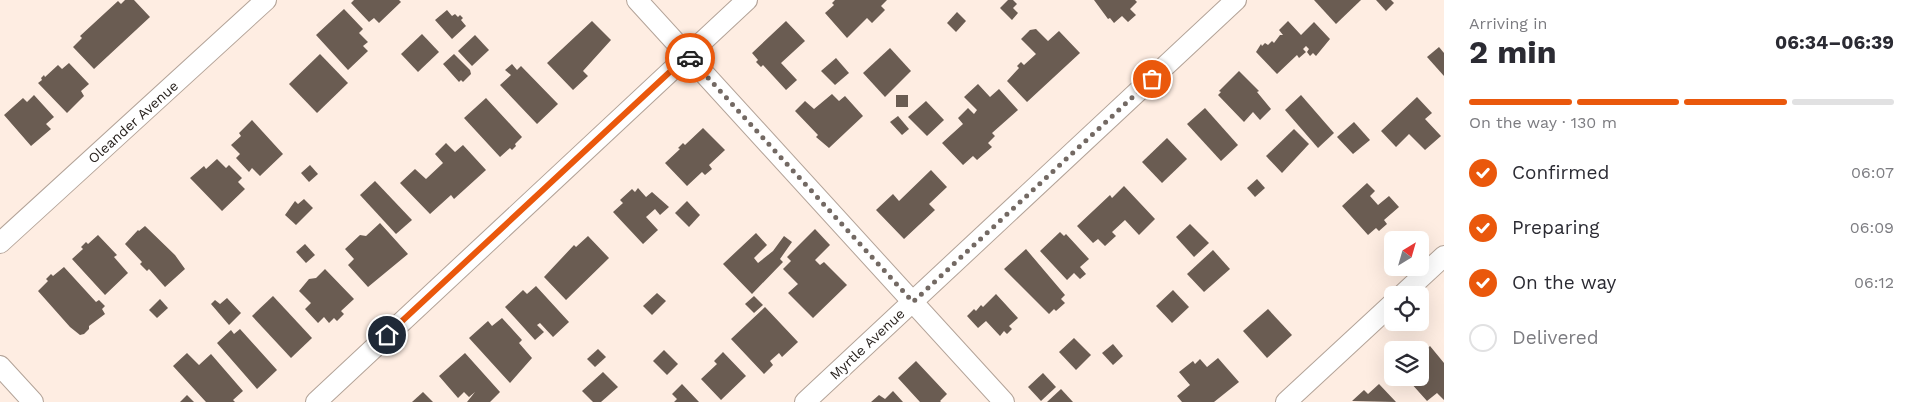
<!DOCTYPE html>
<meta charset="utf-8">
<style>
:root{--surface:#fff;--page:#f2f2f3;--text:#2b2b33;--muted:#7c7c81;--line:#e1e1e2;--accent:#ea580c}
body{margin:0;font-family:"Work Sans",sans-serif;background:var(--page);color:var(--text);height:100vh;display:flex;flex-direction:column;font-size:19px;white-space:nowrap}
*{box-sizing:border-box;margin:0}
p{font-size:16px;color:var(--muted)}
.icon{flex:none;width:28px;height:28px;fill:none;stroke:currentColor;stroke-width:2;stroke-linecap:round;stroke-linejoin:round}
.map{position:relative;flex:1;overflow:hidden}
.details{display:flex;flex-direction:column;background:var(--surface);width:475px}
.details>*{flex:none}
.needle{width:32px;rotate:37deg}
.controls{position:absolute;left:1384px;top:231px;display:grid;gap:10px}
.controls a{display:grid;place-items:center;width:45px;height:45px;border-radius:8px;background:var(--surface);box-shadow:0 5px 20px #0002;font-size:25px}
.pin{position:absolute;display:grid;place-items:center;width:42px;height:42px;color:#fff;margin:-21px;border:2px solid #fff;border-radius:50%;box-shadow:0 1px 5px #0007}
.courier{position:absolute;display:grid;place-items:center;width:50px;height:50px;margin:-25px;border:4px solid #ea580c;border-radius:50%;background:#fff;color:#222;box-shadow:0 1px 6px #0007}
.overview em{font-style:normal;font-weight:700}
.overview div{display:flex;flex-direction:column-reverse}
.overview{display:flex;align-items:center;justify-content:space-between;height:85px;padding:0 25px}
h1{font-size:32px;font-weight:700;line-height:38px}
.bar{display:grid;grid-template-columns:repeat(4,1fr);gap:8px 5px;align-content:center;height:60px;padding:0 25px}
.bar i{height:6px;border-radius:4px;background:var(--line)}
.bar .on{background:var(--accent)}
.bar p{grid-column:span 4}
ol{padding:0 25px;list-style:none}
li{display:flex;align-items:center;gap:15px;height:55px}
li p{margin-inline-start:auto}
li .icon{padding:5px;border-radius:50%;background:var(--accent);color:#fff;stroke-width:4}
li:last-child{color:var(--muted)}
li i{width:28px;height:28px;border:2px solid var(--line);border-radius:50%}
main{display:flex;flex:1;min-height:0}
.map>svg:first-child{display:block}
</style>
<main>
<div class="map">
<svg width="1444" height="402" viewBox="0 0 1444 402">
<rect width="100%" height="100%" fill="#feede2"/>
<g fill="#6a5c52">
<path d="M 125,0 L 134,0 L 150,17 L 94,69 L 73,47 L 82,38 L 80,36 L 118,1 L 121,4 Z"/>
<path d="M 354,0 L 399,0 L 401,2 L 379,23 L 374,18 L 369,22 L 351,3 Z"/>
<path d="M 835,0 L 887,0 L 881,6 L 885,10 L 872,23 L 867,18 L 847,38 L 825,13 L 834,5 L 832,3 Z"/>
<path d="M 1008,0 L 1013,0 L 1017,4 L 1013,8 L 1018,13 L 1012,20 L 1000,8 Z"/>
<path d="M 1094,0 L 1135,0 L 1137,2 L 1130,9 L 1136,15 L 1128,22 L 1122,16 L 1114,23 L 1110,18 L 1108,19 Z"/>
<path d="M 1314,0 L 1361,0 L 1336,24 Z"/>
<path d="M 1376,0 L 1391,0 L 1394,3 L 1386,11 Z"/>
<path d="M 344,9 L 363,29 L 359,33 L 368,42 L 363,46 L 368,51 L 348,70 L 316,35 Z"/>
<path d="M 447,10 L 452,16 L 455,14 L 458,17 L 460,15 L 463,18 L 461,20 L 466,26 L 452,39 L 435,20 Z"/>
<path d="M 957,12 L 966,21 L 956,32 L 947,23 Z"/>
<path d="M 592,21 L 611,40 L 583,71 L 588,76 L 573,90 L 547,63 Z"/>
<path d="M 786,21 L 805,41 L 781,63 L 797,80 L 786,90 L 763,65 L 761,67 L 756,62 L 758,60 L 752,53 Z"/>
<path d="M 1288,21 L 1301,35 L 1314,22 L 1330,39 L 1316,56 L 1313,53 L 1310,56 L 1307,52 L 1309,49 L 1306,46 L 1303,49 L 1306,52 L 1299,58 L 1297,55 L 1277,74 L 1256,52 L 1261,44 L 1262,46 L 1265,43 L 1268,45 L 1272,41 L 1274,43 L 1280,35 L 1283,35 L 1279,30 Z"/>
<path d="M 1036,29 L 1048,41 L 1059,31 L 1080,53 L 1027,102 L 1007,81 L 1019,68 L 1017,66 L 1021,62 L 1024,65 L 1036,54 L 1021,39 L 1030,30 Z"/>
<path d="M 422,34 L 439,52 L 418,72 L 401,54 Z"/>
<path d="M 475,35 L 489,50 L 472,66 L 458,51 Z"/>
<path d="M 1439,47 L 1444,53 L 1444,76 L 1427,57 Z"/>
<path d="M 890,48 L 911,71 L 885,97 L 863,73 Z"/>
<path d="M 320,54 L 348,83 L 317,113 L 289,84 Z"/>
<path d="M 454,54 L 470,70 L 471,74 L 463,82 L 461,80 L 459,82 L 443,64 Z"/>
<path d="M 836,58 L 849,73 L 835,85 L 821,71 Z"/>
<path d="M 69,63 L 89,84 L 81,91 L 84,96 L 67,113 L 38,83 L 42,80 L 41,78 L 44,75 L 45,77 L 58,65 L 62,69 Z"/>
<path d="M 512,64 L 517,70 L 521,66 L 558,104 L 537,124 L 500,85 L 511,75 L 505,70 Z"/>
<path d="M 1239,71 L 1259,91 L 1257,92 L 1271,109 L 1260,120 L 1253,112 L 1244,122 L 1218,95 L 1221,92 L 1219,91 Z"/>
<path d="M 978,84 L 990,97 L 999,89 L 1018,110 L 992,133 L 995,136 L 988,143 L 992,147 L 977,160 L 973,156 L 963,165 L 942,143 L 963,124 L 958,118 L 968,108 L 974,114 L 977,110 L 964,97 Z"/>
<path d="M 832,94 L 839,101 L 845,96 L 863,116 L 829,148 L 816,137 L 818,135 L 795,111 L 805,101 L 814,109 Z"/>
<path d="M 34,95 L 54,117 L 46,124 L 51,129 L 31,146 L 4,115 L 23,98 L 27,102 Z"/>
<rect x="896" y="95" width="12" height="12"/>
<path d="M 1301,95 L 1334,133 L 1318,148 L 1285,110 Z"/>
<path d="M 1417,97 L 1432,113 L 1425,119 L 1441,136 L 1425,150 L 1409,134 L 1396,147 L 1381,131 Z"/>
<path d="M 486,98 L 522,137 L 515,144 L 516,146 L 512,150 L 510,148 L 500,157 L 464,118 Z"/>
<path d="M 926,101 L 944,120 L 927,136 L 908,117 Z"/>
<path d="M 1205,108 L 1238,145 L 1221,161 L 1187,124 Z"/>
<path d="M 898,116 L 909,129 L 902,135 L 890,122 Z"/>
<path d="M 252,120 L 283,154 L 260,176 L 252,168 L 249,172 L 236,158 L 240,154 L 231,145 L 241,136 L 239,133 Z"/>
<path d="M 1354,122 L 1370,140 L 1353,154 L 1337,137 Z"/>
<path d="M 703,128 L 725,150 L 709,165 L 712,169 L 705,175 L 702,172 L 687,186 L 665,163 L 680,149 L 678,148 L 683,143 L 685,145 Z"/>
<path d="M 1294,129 L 1309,144 L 1282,173 L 1266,156 Z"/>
<path d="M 1167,138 L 1187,159 L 1162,183 L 1142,162 Z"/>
<path d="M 446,143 L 455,152 L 463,145 L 486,170 L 454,199 L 451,195 L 430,214 L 400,183 L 415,169 L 426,179 L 443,163 L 435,154 Z"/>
<path d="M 217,159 L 226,168 L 229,165 L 242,178 L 238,182 L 245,189 L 222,211 L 190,178 L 204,166 L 206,169 Z"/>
<path d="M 310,165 L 318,174 L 309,182 L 301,173 Z"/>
<path d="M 931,170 L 947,187 L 929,204 L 935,210 L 904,239 L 876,210 L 893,194 L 899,201 Z"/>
<path d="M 1257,179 L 1265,188 L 1255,197 L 1247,188 Z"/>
<path d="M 375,181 L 412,220 L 396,234 L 360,195 Z"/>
<path d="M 1367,183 L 1375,191 L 1370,196 L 1378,205 L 1389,196 L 1399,207 L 1384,220 L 1387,224 L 1379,231 L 1376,228 L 1368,235 L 1342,206 Z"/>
<path d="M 1124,186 L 1155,219 L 1139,235 L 1125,220 L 1112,232 L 1116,236 L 1105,246 L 1098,239 L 1093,243 L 1077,226 L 1110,195 L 1112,198 Z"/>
<path d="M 638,188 L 646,197 L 652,192 L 669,207 L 660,215 L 655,209 L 646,217 L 658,230 L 643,244 L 613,212 L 623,203 L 620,200 L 632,189 L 635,192 Z"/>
<path d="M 304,199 L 313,208 L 296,225 L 285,215 L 295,201 L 298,204 Z"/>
<path d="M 687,201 L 700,215 L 689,227 L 675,213 Z"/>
<path d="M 380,223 L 408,254 L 368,287 L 348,265 L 354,259 L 345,249 L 360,235 L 366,236 Z"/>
<path d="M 1190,224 L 1209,243 L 1194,257 L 1176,237 Z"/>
<path d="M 145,226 L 175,255 L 185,269 L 165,287 L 149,269 L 147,271 L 140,264 L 142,262 L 125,244 L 138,230 L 139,231 Z"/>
<path d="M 815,229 L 830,245 L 815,260 L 820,265 L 824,262 L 847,285 L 813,318 L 788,293 L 798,284 L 783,269 L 791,261 L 787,257 Z"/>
<path d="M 1060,232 L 1064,236 L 1066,234 L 1089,259 L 1080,267 L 1086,274 L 1080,279 L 1074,273 L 1067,280 L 1040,251 Z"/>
<path d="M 756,233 L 767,245 L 754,258 L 758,263 L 773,251 L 784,236 L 792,242 L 780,259 L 783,262 L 752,294 L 723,264 Z"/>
<path d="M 98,235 L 117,255 L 114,257 L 128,273 L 105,295 L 72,259 L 83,249 L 81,247 L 86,242 L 88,244 Z"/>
<path d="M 588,236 L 609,258 L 566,300 L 544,277 L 574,245 L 576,247 Z"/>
<path d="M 305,244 L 315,255 L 306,263 L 296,252 Z"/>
<path d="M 1026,249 L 1065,295 L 1061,299 L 1065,303 L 1056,311 L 1054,309 L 1049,314 L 1004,269 Z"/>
<path d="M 1213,250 L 1230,269 L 1204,292 L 1187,274 Z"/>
<path d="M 64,267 L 96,302 L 99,300 L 105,306 L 102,309 L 105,314 L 89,326 L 89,329 L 84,334 L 80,335 L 70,327 L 38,291 L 48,281 L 46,279 L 51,274 L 53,276 Z"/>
<path d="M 325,269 L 354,299 L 341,311 L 344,314 L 337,321 L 334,318 L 329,323 L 324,317 L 318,323 L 305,309 L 311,303 L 299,291 L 309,279 L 316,278 Z"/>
<path d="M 536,286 L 569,322 L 553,337 L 540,323 L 537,325 L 544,332 L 535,340 L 505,307 L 523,290 L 527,294 Z"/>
<path d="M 1173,290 L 1189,307 L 1172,323 L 1156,306 Z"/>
<path d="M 657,293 L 666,301 L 652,315 L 643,306 Z"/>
<path d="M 996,294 L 1018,318 L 1009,326 L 1012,329 L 1007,334 L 1004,331 L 1000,336 L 986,321 L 978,328 L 967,316 L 974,309 L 976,311 L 981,305 L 983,307 Z"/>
<path d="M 273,296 L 312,338 L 291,358 L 252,316 Z"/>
<path d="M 754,296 L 763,305 L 754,313 L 745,304 Z"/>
<path d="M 227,298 L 241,313 L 229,325 L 211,304 L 215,300 L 220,304 Z"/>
<path d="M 160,299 L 168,308 L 157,318 L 149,310 Z"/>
<path d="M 765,307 L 798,342 L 782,357 L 779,353 L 770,361 L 773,365 L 764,374 L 731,339 Z"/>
<path d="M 1268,309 L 1292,335 L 1267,358 L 1243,331 Z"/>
<path d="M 502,318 L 522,340 L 519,343 L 532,358 L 510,383 L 469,338 L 488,321 L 492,326 Z"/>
<path d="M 240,329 L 277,370 L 257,389 L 217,343 L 231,330 L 234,334 Z"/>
<path d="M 1074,338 L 1091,355 L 1076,370 L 1059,352 Z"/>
<path d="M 1113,344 L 1123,356 L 1113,365 L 1102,353 Z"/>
<path d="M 1430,346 L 1444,363 L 1444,400 L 1437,393 L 1427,401 L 1410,382 L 1415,378 L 1420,378 L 1420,355 Z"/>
<path d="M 598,349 L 606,357 L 595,367 L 587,359 Z"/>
<path d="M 664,350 L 678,364 L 667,375 L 653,361 Z"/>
<path d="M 723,352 L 746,376 L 721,400 L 701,379 L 717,364 L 714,361 Z"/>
<path d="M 187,353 L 199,365 L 211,354 L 243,391 L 233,400 L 235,402 L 206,402 L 173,366 Z"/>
<path d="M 465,353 L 500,392 L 490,402 L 467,402 L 475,392 L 469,397 L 464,392 L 458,398 L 439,376 Z"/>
<path d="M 1218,358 L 1239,382 L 1214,402 L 1182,402 L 1177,396 L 1190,385 L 1179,372 L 1193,361 L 1195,364 L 1200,359 L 1207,367 Z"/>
<path d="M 916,361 L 947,394 L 940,401 L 941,402 L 920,402 L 898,378 Z"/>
<path d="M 603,372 L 618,387 L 601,402 L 593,402 L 582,391 Z"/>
<path d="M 1043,373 L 1056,387 L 1041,401 L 1028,387 Z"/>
<path d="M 682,384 L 699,402 L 674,402 L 677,399 L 672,394 Z"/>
<path d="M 1379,384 L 1396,402 L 1352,401 L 1364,390 L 1368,394 Z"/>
<path d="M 1061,389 L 1073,402 L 1047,402 Z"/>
<path d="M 893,391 L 903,402 L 871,402 L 879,395 L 885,399 Z"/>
<path d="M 423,392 L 433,402 L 412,402 Z"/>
<path d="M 187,395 L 194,402 L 180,402 Z"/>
</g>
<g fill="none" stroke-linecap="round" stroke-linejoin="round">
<g stroke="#b3a398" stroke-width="22">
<g id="minor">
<path d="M 637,0 L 1004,402"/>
<path d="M 0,243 L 266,0"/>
<path d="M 1402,295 L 1444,256"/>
<path d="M 0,366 L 33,402"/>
<path d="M 316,402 L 747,0"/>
<path d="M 805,402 L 1236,0"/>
<path d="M 1286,402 L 1392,304"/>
</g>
</g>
<use href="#minor" stroke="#fff" stroke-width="20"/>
</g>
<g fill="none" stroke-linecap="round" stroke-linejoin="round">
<path stroke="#736963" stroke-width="5" stroke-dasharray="0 9" d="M 690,58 L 913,302 L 1152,79"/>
<path stroke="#ea580c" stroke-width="6" d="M 387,335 L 688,55 L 690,58"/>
</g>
<g text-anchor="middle" stroke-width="5" stroke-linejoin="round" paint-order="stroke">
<g font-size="14" fill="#28221e" stroke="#fff">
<text transform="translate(133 122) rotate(-42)" y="5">Oleander Avenue</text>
<text transform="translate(867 344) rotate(-43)" y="5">Myrtle Avenue</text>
</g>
</g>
</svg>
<div class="controls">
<a><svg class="needle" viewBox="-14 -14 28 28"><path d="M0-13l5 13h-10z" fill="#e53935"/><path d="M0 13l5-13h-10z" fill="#7c7c81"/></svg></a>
<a><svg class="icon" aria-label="locate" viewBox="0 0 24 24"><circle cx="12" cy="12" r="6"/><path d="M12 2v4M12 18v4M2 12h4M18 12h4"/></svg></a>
<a><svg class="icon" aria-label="layers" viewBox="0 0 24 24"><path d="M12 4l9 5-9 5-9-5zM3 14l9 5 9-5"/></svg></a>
</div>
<div class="pin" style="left:1152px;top:79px;background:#ea580c"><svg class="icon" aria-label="bag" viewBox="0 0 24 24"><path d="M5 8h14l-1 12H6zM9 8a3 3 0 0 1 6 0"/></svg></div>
<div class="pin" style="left:387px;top:335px;background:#1f2937"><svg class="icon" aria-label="home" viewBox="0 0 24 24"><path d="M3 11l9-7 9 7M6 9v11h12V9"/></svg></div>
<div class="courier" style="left:690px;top:58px"><svg class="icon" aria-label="car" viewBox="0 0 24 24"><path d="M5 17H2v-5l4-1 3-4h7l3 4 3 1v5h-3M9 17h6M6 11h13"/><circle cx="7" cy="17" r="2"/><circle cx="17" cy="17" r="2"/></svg></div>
</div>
<section class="details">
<div class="overview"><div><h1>2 min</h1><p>Arriving in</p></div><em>06:34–06:39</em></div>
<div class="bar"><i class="on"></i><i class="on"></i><i class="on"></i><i></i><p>On the way · 130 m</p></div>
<ol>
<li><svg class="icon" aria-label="check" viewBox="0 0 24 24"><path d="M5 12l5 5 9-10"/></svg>Confirmed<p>06:07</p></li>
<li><svg class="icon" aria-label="check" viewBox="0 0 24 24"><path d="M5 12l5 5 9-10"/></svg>Preparing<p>06:09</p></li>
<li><svg class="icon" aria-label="check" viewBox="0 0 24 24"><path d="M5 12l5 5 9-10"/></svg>On the way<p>06:12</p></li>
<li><i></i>Delivered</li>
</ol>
</section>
</main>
